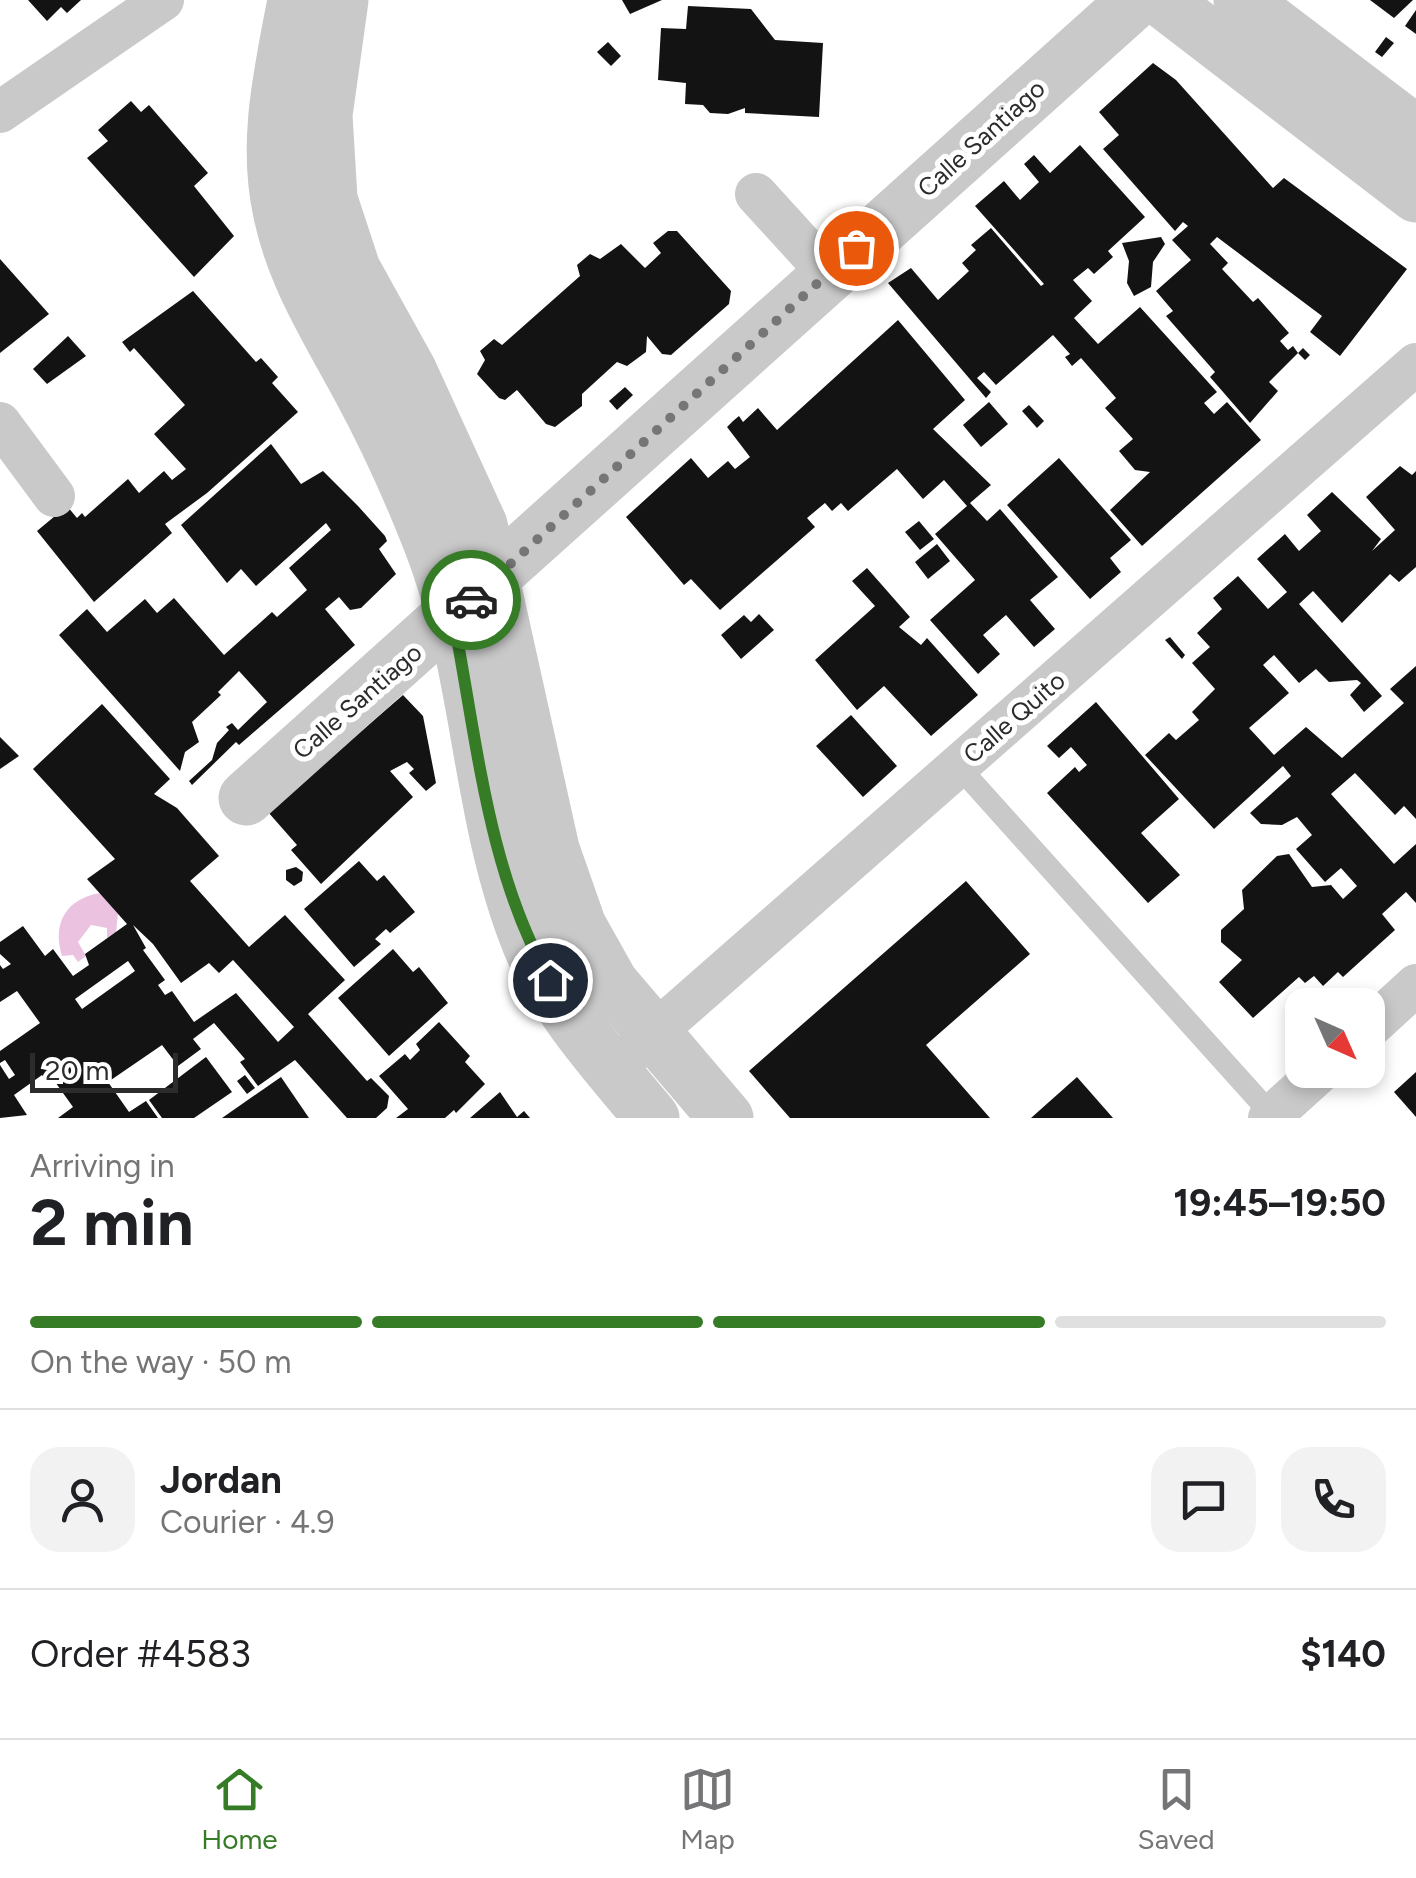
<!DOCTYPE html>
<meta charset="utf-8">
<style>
:root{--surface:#fff;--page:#f2f2f2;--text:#202124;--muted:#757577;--line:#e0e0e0;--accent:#367b26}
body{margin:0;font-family:Figtree,sans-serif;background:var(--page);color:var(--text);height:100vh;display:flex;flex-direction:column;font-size:38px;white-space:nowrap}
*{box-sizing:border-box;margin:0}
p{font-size:32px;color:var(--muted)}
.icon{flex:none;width:55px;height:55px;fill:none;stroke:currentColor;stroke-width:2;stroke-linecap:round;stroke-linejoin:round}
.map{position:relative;height:1118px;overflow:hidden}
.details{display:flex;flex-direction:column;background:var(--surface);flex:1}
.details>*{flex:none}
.needle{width:65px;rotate:135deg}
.controls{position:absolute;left:1285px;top:988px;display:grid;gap:20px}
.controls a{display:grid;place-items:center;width:100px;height:100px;border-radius:20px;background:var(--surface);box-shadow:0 5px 15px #0003;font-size:50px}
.scale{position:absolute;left:30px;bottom:25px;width:148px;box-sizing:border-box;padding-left:10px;border:5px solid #2c2c2c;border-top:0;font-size:28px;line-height:35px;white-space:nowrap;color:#2c2c2c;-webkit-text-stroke:8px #fff;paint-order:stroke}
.pin{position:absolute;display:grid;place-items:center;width:85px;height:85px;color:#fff;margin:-42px;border:5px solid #fff;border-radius:50%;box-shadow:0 2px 10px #0007}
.courier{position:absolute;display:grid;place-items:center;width:100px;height:100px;margin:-50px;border:8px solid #367b26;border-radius:50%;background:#fff;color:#222;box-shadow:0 2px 12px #0007}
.head em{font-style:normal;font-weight:700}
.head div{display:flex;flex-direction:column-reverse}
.head{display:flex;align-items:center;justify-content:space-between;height:170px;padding:0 30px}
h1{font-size:65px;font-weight:700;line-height:75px}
.bar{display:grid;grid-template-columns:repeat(4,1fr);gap:15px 10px;align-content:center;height:120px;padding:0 30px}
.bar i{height:12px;border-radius:8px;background:var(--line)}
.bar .current{background:var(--accent)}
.bar p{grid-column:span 4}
.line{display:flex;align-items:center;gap:25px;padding:0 30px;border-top:2px solid var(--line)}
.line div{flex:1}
.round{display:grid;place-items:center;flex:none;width:105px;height:105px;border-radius:30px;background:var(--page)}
.tab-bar{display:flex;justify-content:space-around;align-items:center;height:140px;border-top:2px solid var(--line);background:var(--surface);font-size:28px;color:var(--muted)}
.tab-bar a{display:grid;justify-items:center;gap:5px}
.tab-bar .current{color:var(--accent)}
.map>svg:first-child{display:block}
</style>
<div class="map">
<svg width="1416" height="1118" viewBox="0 0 1416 1118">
<rect width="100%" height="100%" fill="#fff"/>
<path fill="#ebc3e1" d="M 100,893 L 118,914 L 116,932 L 107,938 L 107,928 L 91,925 L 78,942 L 86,956 L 78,962 L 73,955 L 62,956 C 52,923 66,899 100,893 Z"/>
<g fill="#131313" fill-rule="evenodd">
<path d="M 28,0 L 81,0 L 67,13 L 61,7 L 47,21 Z"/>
<path d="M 622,0 L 662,0 L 630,14 Z"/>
<path d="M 1370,0 L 1413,0 L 1394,18 Z"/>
<path d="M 688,6 L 751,9 L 775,40 L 823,43 L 819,117 L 745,113 L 745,108 L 728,114 L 710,113 L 703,105 L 685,104 L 686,83 L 658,80 L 661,28 L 686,29 Z"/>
<path d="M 1416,10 L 1416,34 L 1405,26 Z"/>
<path d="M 1386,37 L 1394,43 L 1382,57 L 1375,52 Z"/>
<path d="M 608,42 L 621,56 L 611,66 L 597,52 Z"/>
<path d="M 1153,63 L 1176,80 L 1273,188 L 1284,178 L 1407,269 L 1340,356 L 1310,332 L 1322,316 L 1217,237 L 1210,244 L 1228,263 L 1222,269 L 1253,302 L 1258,298 L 1289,333 L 1280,341 L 1288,350 L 1293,346 L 1298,353 L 1303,348 L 1310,355 L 1305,360 L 1298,353 L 1269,382 L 1278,391 L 1250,423 L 1210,377 L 1215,372 L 1166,316 L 1173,311 L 1156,291 L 1191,260 L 1172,240 L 1188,226 L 1183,222 L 1175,231 L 1103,149 L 1119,135 L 1099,112 Z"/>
<path d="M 131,101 L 141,112 L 149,105 L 208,173 L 194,186 L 234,236 L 194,277 L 87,158 L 108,141 L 98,130 Z"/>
<path d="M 1080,145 L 1145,217 L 1108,251 L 1113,257 L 1094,274 L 1088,268 L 1073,280 L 1092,301 L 1074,318 L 1098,344 L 1140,307 L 1217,392 L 1204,403 L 1214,414 L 1227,402 L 1261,440 L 1142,546 L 1110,510 L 1150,472 L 1135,470 L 1119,451 L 1133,439 L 1105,408 L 1116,398 L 1081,358 L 1072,366 L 1065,357 L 1070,354 L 1053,335 L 996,385 L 984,372 L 977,378 L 991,392 L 986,398 L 888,283 L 911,268 L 938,300 L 969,271 L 962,263 L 976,250 L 971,245 L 991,228 L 1041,286 L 1044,284 L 975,206 L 1004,181 L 1020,200 L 1039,182 L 1024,164 L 1034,155 L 1050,173 Z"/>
<path d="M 668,231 L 677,231 L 731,291 L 729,304 L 671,355 L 662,354 L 647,336 L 646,352 L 627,366 L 617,362 L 582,394 L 582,406 L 555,427 L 546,424 L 517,390 L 505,400 L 499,398 L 477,374 L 485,360 L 480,351 L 494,339 L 502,345 L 580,276 L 577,265 L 590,254 L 600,259 L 621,244 L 645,268 L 661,253 L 653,243 Z"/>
<path d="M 1161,237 L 1165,244 L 1153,262 L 1151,287 L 1134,296 L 1127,283 L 1129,261 L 1122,243 Z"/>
<path d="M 0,259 L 49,314 L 0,353 Z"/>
<path d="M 193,291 L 256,362 L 261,358 L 278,377 L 272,383 L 298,412 L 207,493 L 165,524 L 172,533 L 94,602 L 37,531 L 67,506 L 77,518 L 82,513 L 85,517 L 128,479 L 139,493 L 164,471 L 172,480 L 186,469 L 154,434 L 185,405 L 134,348 L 130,352 L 122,342 Z"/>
<path d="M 898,320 L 965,400 L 933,429 L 991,485 L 970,503 L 987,521 L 1000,509 L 1058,577 L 1030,600 L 1055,629 L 1034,647 L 1006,615 L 983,635 L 1000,654 L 978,674 L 930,620 L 975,580 L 935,534 L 967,506 L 944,480 L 923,499 L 897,469 L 848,511 L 841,503 L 832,511 L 825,503 L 807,518 L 815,527 L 720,610 L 691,579 L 684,585 L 626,517 L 691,458 L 708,478 L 728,461 L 735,469 L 750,457 L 727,427 L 733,421 L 739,416 L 743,422 L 758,408 L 777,430 Z"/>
<path d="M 68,336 L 86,356 L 47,384 L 33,369 Z"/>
<path d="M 625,387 L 633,395 L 617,410 L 609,401 Z"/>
<path d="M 989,402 L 1008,424 L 981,447 L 963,425 Z"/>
<path d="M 1029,405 L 1044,421 L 1037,428 L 1022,411 Z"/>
<path d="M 271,444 L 301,484 L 323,471 L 358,506 L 385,536 L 387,541 L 379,549 L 396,574 L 361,608 L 350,610 L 339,597 L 325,609 L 355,645 L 239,745 L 236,742 L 192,785 L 189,781 L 212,760 L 217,743 L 229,730 L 226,727 L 232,723 L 238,730 L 267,702 L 239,671 L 218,692 L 221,695 L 192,722 L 199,742 L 185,752 L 180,771 L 59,635 L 87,609 L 107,632 L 145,599 L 157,613 L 174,598 L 224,655 L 272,612 L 277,617 L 307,590 L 289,568 L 331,530 L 326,523 L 256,586 L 241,569 L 227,583 L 181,525 Z"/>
<path d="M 1059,458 L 1131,540 L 1110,558 L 1121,572 L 1090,599 L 1007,505 Z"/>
<path d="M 1400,466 L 1412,475 L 1416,471 L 1416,567 L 1399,582 L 1390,574 L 1342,623 L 1313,591 L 1299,604 L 1382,696 L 1364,712 L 1350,695 L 1361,683 L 1357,680 L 1329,682 L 1316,669 L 1299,683 L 1274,655 L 1263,665 L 1289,693 L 1249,728 L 1274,755 L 1306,727 L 1342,758 L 1404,703 L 1390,689 L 1416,666 L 1416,819 L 1404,806 L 1395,815 L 1355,773 L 1331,794 L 1394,864 L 1416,844 L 1416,903 L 1406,892 L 1382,914 L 1395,930 L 1343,977 L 1338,972 L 1323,986 L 1314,976 L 1305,983 L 1299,977 L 1253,1018 L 1219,982 L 1242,960 L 1221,942 L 1221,930 L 1244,909 L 1242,890 L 1277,856 L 1289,854 L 1312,887 L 1331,885 L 1343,899 L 1357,886 L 1341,868 L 1325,882 L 1296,849 L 1312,835 L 1297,817 L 1282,825 L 1261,824 L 1250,813 L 1291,776 L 1283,766 L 1214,829 L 1145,755 L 1169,733 L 1176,740 L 1199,720 L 1192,712 L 1215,689 L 1192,663 L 1210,647 L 1197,633 L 1222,609 L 1213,598 L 1238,576 L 1268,609 L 1287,592 L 1257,559 L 1285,534 L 1299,551 L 1321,531 L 1307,515 L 1332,492 L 1381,539 L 1372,551 L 1395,530 L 1366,497 Z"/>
<path d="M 919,521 L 934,539 L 920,550 L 905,532 Z"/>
<path d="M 937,544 L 950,561 L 928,579 L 915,562 Z"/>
<path d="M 867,568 L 910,617 L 899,627 L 921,645 L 927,638 L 978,695 L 931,736 L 884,686 L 857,710 L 815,660 L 875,606 L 852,581 Z"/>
<path d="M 759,614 L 774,630 L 741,659 L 721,635 L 744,615 L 751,622 Z"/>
<path d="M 1170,637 L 1185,655 L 1182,659 L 1165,640 Z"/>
<path d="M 403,695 L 423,716 L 436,783 L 426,791 L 409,773 L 414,769 L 407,762 L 390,771 L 413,797 L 321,884 L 291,850 L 297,845 L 268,812 Z"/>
<path d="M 1096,702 L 1179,799 L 1141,833 L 1180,875 L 1148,903 L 1047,793 L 1075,767 L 1079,772 L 1087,765 L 1071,747 L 1059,758 L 1047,746 Z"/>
<path d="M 102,704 L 170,779 L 154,794 L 177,808 L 219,856 L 190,881 L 249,947 L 285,915 L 345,980 L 308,1014 L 367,1081 L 371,1078 L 389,1096 L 387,1108 L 376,1118 L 347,1118 L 295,1060 L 258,1086 L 240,1062 L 245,1059 L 214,1023 L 193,1039 L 201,1049 L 178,1066 L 162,1045 L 108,1082 L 129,1112 L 146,1101 L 158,1118 L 58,1118 L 73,1107 L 53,1079 L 48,1083 L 42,1075 L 14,1095 L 27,1115 L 0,1118 L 0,1065 L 9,1079 L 15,1075 L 5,1060 L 0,1063 L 0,1051 L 40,1023 L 17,991 L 0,1002 L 0,965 L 3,969 L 11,964 L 0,954 L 0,942 L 23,926 L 45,956 L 53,949 L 73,976 L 89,965 L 85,954 L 127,924 L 87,879 L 115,859 L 33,769 ZM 133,925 L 153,944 L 181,983 L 209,963 L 219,973 L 233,960 L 294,1027 L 278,1042 L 236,993 L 194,1022 L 172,991 L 165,995 L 158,985 L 165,980 L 143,950 L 146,948 ZM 128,961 L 135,971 L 82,1009 L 75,999 Z"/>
<path d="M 851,715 L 897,766 L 863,797 L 816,746 Z"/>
<path d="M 0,737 L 19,756 L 0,769 Z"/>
<path d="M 359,861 L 377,881 L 384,875 L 415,912 L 390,933 L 386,929 L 375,939 L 381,944 L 354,967 L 304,909 Z"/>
<path d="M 296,867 L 303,872 L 302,881 L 294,886 L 286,880 L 286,870 Z"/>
<path d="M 966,881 L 1030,954 L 926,1045 L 990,1118 L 790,1118 L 749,1071 Z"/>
<path d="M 393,949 L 413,972 L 419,967 L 448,1003 L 389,1056 L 338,998 Z"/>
<path d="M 439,1022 L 470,1056 L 465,1062 L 485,1084 L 456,1113 L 454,1110 L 445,1118 L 396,1118 L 408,1109 L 379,1076 L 405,1054 L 410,1060 L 420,1050 L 416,1044 Z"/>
<path d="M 206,1057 L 232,1092 L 194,1118 L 162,1118 L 149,1100 Z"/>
<path d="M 1416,1072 L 1416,1117 L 1394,1092 Z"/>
<path d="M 245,1075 L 255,1088 L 247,1094 L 237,1081 Z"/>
<path d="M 281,1077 L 309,1118 L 222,1118 Z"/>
<path d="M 1077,1077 L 1113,1118 L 1031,1118 Z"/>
<path d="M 500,1092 L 517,1117 L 524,1111 L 530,1118 L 470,1118 Z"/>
</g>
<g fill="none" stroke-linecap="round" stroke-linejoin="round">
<path stroke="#c9c9c9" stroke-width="22" d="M 958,766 L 1272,1115"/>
<g stroke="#c9c9c9" stroke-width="42">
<path d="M 0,112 L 163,0"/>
<path d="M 756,194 L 828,273"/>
<path d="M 0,423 L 54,496"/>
<path d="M 1368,1029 L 1416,985"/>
<path d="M 631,1053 L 1416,364"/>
<path d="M 1269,1118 L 1322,1070"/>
</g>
<g stroke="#c9c9c9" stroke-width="55">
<path d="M 295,0 C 282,70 265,139 280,210 C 293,276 329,331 360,389 C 386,437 410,490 430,541 C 481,670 477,815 530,945 C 557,1010 608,1065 652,1118"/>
<path d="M 341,0 L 325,115 L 330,199 L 353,269 L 409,370 L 480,525 L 552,849 L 579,926 L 611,983 L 726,1118"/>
<path d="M 1162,0 L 1416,195"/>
<path d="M 1241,0 L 1416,133"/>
<path d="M 246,798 L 1136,0"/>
</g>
</g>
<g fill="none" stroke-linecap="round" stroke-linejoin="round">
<path stroke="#767676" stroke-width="10" stroke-dasharray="0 18" d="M 471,600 L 856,248"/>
<path stroke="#367b26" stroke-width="12" d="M 471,600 L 453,617 C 477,738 487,871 550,980"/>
</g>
<g text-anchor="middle" stroke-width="10" stroke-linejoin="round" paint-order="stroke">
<g font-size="25" fill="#2c2c2c" stroke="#fff">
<text transform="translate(981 138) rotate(-42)" y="9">Calle Santiago</text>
<text transform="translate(357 701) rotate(-41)" y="9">Calle Santiago</text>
<text transform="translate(1014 717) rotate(-41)" y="9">Calle Quito</text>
</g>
</g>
</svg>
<div class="controls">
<a><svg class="needle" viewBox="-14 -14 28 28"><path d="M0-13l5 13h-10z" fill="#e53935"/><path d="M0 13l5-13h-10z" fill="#757577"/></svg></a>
</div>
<div class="scale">20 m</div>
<div class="pin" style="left:856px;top:248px;background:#ea580c"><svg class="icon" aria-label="bag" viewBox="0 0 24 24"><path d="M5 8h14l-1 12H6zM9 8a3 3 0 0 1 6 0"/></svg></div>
<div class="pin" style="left:550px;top:980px;background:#1f2937"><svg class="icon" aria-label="home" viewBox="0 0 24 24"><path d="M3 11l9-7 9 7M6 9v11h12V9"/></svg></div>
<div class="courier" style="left:471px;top:600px"><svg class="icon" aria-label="car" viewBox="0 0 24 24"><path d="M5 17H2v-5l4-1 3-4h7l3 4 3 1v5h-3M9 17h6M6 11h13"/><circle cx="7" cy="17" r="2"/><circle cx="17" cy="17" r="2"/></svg></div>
</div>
<section class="details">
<div class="head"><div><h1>2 min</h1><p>Arriving in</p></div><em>19:45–19:50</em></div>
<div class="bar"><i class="current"></i><i class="current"></i><i class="current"></i><i></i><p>On the way · 50 m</p></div>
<div class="line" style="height:180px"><a class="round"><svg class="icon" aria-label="person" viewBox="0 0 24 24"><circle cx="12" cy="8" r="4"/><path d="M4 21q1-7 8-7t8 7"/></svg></a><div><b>Jordan</b><p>Courier · 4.9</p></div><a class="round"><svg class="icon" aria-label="chat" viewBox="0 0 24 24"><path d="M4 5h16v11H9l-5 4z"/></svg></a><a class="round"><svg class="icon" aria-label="phone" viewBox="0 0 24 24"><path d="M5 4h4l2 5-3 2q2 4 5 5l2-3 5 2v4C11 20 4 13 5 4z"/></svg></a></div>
<div class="line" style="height:130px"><div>Order #4583</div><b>$140</b></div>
</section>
<nav class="tab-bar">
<a class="current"><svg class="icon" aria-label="home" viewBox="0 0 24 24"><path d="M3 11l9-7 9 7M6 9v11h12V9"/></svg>Home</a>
<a><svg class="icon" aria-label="map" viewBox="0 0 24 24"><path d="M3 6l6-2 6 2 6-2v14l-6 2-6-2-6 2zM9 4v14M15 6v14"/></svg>Map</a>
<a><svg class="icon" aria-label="saved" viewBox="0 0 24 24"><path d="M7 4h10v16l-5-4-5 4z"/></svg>Saved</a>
</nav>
